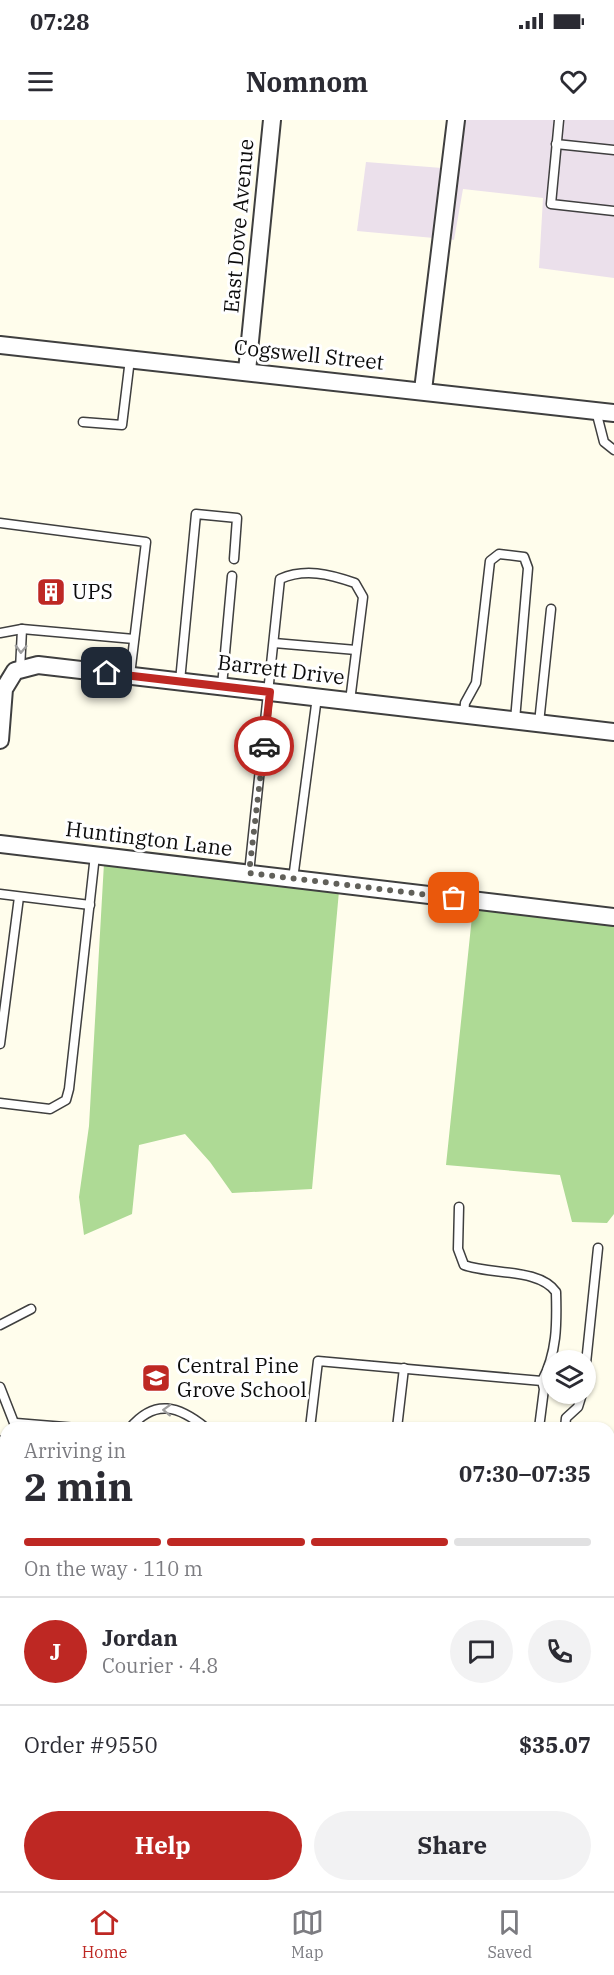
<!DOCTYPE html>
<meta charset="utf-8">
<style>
:root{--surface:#fff;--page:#f2f2f3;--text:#2b2b33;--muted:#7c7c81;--line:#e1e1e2;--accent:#be2823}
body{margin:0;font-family:"IBM Plex Serif",serif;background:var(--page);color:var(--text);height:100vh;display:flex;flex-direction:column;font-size:22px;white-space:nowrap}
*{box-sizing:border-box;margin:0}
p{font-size:20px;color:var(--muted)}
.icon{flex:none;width:33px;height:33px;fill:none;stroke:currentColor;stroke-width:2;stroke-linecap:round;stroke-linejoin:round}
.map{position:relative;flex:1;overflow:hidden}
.details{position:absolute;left:0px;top:1302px;width:615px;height:470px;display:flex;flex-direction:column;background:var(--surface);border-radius:18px 18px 0 0;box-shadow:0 2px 4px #0004}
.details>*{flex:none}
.buttons{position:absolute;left:542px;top:1230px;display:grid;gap:12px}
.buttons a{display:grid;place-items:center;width:54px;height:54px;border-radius:50%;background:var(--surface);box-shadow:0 2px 4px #0004;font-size:30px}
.pin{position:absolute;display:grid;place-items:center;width:51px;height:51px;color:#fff;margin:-26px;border-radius:12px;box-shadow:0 3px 9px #0006}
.courier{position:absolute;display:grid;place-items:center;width:60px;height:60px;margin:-30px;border:4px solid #be2823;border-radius:50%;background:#fff;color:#222;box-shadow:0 2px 8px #0007}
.head em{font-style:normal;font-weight:800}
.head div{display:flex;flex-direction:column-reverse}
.head{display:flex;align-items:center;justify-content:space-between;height:102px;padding:0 24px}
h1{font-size:39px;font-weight:800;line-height:45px}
.bar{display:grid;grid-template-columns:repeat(4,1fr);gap:9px 6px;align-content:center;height:72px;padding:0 24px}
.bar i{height:8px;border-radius:4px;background:var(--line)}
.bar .selected{background:var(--accent)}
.bar p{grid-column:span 4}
.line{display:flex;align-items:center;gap:15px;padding:0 24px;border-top:2px solid var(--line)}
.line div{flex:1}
.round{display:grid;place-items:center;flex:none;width:63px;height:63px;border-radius:32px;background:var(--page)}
.primary-button{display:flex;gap:12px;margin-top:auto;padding:12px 24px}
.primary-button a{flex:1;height:69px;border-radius:36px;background:var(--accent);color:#fff;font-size:24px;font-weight:800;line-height:69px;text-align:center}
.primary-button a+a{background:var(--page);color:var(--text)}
.status{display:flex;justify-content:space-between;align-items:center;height:42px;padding:0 30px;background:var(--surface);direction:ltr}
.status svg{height:16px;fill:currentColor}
header{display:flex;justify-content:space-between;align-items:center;height:78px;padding:0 24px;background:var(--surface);font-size:27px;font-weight:800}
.dock{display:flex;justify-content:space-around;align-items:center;height:84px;border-top:2px solid var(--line);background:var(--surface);font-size:16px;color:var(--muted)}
.dock a{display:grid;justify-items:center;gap:3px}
.dock .selected{color:var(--accent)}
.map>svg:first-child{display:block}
</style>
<div class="status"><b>07:28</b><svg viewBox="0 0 49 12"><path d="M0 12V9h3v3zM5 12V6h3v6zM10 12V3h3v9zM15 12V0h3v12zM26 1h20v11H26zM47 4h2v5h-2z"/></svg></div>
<header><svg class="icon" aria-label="menu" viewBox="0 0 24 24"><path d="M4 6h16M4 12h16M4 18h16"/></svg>Nomnom<svg class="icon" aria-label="heart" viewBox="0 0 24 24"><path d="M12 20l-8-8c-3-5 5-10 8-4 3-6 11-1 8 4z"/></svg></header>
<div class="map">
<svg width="614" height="1771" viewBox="0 0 614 1771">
<rect width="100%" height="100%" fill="#fffdec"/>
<g fill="#ebe0eb">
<path d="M 463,0 L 614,0 L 614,158 L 539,148 L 543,78 L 463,69 L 454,120 L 449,119 Z"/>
<path d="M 366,42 L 442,48 L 434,118 L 357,111 Z"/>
</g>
<g fill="#aeda95">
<path d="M 104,743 L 339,771 L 312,1069 L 232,1073 L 210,1042 L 185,1014 L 139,1025 L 132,1094 L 84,1115 L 79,1077 L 89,1006 Z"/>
<path d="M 473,787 L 614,804 L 614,1094 L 607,1103 L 572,1102 L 560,1055 L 446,1045 Z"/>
</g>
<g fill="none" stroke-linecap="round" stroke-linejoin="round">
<g stroke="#3f3f3f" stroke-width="11">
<g id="service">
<path d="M 559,0 L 551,84 L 614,91"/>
<path d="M 556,24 L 614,30"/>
<path d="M 596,291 L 604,322 L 614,330"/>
<path d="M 83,302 L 122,305 L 130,239"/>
<path d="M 0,403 L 146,422 L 130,555"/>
<path d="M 0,513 L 22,509 L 134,519"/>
<path d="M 274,523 L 356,530"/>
<path d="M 20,550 L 22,509"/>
<path d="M 180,561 L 196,394 L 237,398 L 234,439"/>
<path d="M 222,566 L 232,456"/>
<path d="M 464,594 L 465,583 L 476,563 L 490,441 L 499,434 L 524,437 L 528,448 L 515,600"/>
<path d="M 539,603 L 551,489"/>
<path d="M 249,753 L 280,459 C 305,448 329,454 355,463 L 363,477 L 350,581"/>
<path d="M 293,759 L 317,577"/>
<path d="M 0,774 L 90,785"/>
<path d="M 0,924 L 19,777"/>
<path d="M 0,983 L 50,989 L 66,980 L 69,969 L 95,735"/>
<path d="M 459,1087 L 458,1129 L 464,1145 C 491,1155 539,1148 556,1172 C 557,1204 557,1233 542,1261"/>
<path d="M 0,1205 L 31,1189"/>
<path d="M 585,1253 L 598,1128"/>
<path d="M 0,1267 L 16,1308"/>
<path d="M 16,1303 L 77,1308"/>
<path d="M 130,1308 C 155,1278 179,1286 206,1308"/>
<path d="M 310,1308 L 318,1241 L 542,1261 L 544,1269 L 539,1308"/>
<path d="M 397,1308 L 404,1248"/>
<path d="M 565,1308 L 566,1298 L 578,1287 L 582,1274"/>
<path d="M 609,1320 L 614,1321"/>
</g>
</g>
<g stroke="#3f3f3f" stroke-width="20">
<g id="minor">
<path d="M 0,225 L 614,293"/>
<path d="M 247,251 L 272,0"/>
<path d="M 423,270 L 456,0"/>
<path d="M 0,620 L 4,569 L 15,551 L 38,545 L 614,612"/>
<path d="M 0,724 L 614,797"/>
<path d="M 0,1325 L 6,1325"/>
<path d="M 609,1397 L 614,1398"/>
<path d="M 0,1637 L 6,1638"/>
<path d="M 55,1771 L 56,1766"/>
<path d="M 265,1771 L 265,1766"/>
</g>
</g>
<use href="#service" stroke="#fff" stroke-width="8"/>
<use href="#minor" stroke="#fff" stroke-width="16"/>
</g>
<defs><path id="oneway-chevron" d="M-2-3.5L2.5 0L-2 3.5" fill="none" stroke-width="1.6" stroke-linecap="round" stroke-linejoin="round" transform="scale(1.5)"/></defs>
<g stroke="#9e9e9e">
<use href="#oneway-chevron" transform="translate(21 529) rotate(92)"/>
<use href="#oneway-chevron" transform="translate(167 1290) rotate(-178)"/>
</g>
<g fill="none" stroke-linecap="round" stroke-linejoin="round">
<path stroke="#61605a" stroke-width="6" stroke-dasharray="0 10.8" d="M 264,626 L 249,753 L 454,778"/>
<path stroke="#be2823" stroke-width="8" d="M 107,553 L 270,572 L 264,626"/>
</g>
<defs>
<g id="building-square" transform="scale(1.5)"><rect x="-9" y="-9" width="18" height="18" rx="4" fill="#be2823" stroke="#fff"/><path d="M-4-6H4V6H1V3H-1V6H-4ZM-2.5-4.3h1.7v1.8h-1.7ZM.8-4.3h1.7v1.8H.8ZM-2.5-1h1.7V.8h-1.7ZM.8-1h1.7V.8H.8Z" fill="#fff"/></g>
<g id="school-square" transform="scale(1.5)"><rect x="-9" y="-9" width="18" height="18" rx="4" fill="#be2823" stroke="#fff"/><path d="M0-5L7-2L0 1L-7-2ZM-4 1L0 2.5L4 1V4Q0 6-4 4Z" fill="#fff"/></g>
</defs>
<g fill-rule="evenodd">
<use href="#building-square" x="51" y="472"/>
<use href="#school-square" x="156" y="1258"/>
</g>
<g text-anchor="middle" stroke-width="6" stroke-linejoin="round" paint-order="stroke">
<g font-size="21" fill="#0c0c0c" stroke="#fff">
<text transform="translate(239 106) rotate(-85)" y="7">East Dove Avenue</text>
<text transform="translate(309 235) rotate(6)" y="7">Cogswell Street</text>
<text transform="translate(281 550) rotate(7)" y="7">Barrett Drive</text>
<text transform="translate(149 719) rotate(7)" y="7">Huntington Lane</text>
</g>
<g font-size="21" fill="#0c0c0c" stroke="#fff" text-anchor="start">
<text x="72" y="479">UPS</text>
<text x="177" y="1253">Central Pine<tspan x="177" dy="24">Grove School</tspan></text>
</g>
</g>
</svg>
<div class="buttons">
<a><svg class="icon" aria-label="layers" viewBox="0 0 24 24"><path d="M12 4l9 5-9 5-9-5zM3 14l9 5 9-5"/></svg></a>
</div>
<div class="pin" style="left:454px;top:778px;background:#ea580c"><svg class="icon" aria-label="bag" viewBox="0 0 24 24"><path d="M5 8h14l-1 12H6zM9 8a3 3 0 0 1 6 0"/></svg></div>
<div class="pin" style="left:107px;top:553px;background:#1f2937"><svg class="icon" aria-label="home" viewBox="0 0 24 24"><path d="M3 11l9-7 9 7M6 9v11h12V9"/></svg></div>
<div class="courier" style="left:264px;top:626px"><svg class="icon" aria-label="car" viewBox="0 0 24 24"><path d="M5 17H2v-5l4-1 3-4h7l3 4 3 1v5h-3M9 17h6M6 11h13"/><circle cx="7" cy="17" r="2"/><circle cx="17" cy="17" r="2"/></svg></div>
<section class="details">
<div class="head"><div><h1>2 min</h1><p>Arriving in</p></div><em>07:30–07:35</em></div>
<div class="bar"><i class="selected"></i><i class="selected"></i><i class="selected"></i><i></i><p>On the way · 110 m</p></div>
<div class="line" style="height:108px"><b class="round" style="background:var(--accent);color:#fff">J</b><div><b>Jordan</b><p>Courier · 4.8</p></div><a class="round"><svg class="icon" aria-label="chat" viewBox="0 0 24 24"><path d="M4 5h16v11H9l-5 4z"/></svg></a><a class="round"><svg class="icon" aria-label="phone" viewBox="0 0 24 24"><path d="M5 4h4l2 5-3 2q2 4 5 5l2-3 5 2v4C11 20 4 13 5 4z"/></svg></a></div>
<div class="line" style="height:78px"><div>Order #9550</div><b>$35.07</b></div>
<div class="primary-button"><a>Help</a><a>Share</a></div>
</section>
</div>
<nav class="dock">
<a class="selected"><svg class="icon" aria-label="home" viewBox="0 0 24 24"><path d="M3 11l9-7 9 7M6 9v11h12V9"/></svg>Home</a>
<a><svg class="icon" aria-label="map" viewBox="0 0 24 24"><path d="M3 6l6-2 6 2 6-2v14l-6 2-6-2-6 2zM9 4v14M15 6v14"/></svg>Map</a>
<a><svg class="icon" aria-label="saved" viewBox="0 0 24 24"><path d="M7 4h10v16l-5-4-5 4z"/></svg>Saved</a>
</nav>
